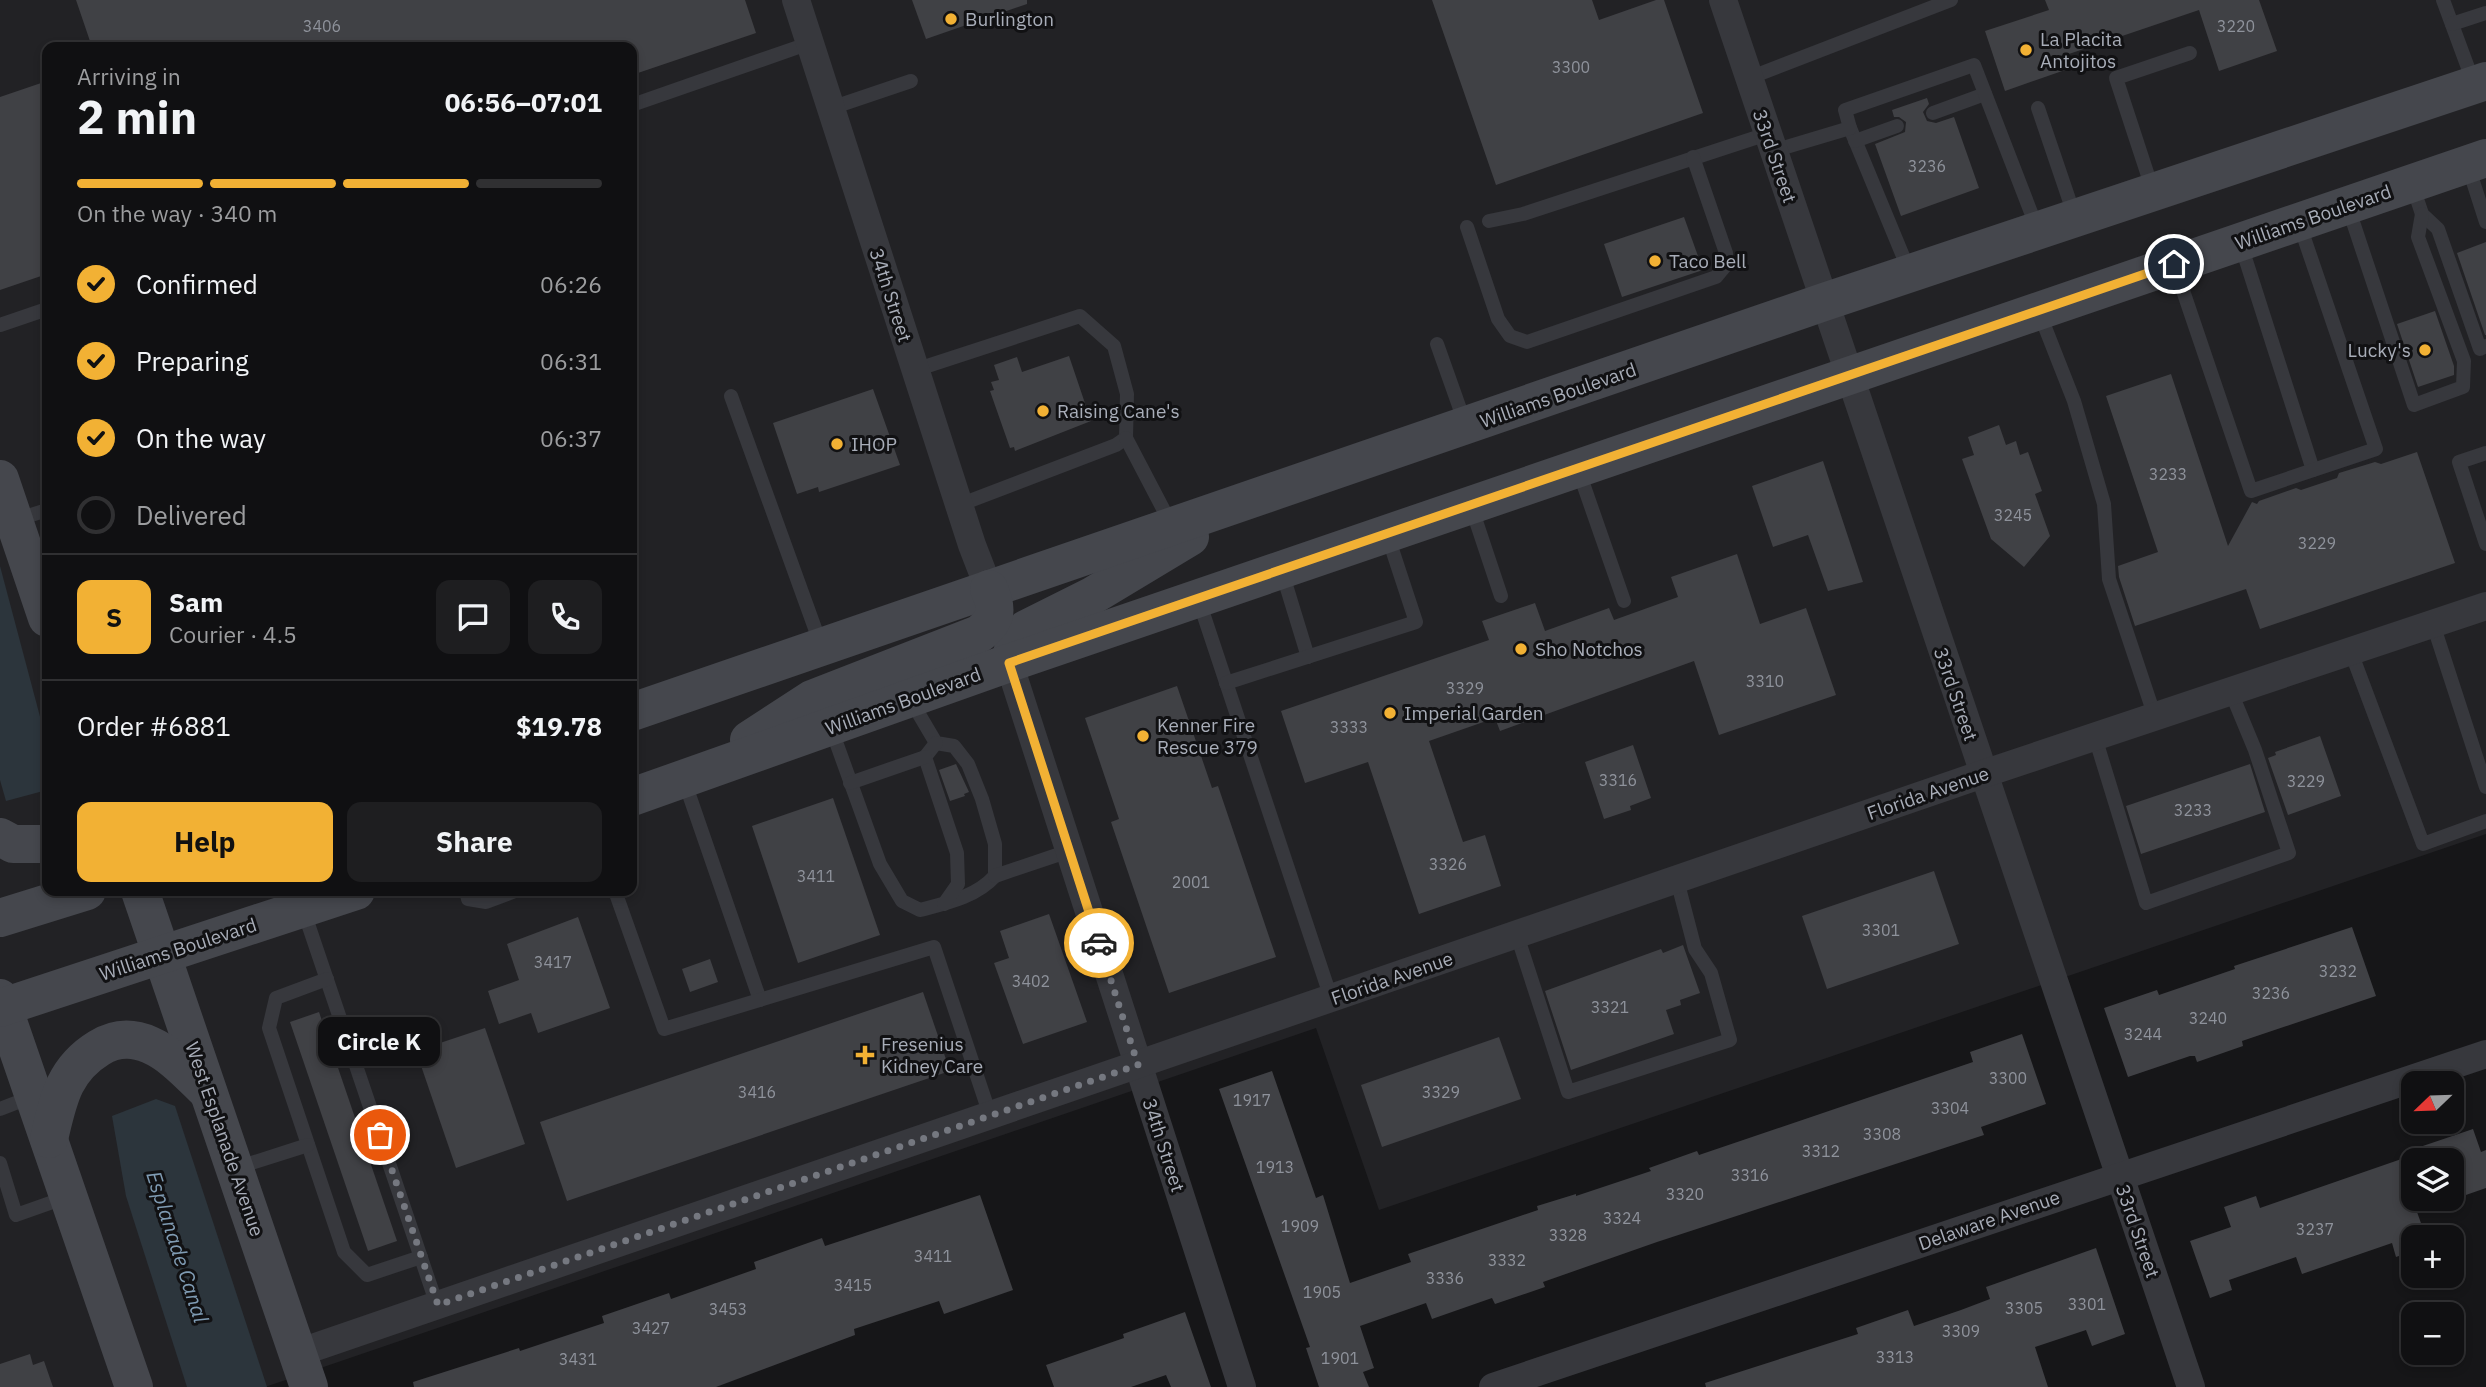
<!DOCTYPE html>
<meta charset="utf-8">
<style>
:root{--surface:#101012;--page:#1e1e20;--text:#f1f3f6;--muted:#9c9d9f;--line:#303032;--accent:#f2b134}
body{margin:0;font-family:"IBM Plex Sans",sans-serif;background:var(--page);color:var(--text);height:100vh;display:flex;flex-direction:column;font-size:26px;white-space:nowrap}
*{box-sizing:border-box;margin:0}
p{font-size:23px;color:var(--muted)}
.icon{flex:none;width:38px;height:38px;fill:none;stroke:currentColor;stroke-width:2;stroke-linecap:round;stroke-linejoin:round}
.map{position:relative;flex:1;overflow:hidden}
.drawer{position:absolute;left:42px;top:42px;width:595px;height:854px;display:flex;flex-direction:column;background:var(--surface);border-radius:14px;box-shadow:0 4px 10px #0003,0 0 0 2px var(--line)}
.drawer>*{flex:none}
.needle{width:46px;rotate:247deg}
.fabs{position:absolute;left:2401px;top:1071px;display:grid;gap:14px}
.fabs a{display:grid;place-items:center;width:63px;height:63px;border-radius:14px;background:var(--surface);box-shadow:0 4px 10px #0003,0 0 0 2px var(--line);font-size:35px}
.pin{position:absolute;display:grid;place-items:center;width:60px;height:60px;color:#fff;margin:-30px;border:4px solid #fff;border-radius:50%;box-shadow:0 2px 7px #0007}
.courier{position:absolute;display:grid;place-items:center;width:70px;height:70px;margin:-35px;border:5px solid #f2b134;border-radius:50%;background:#fff;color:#222;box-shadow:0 2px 9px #0007}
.bubble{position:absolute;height:49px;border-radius:14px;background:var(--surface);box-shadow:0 4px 10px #0003,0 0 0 2px var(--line);font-size:23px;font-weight:700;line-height:49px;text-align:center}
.overview em{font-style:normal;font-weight:700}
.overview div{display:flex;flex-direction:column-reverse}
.overview{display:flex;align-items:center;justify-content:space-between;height:119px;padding:0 35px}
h1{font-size:46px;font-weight:700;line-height:52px}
.bar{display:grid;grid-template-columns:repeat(4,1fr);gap:10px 7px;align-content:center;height:84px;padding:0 35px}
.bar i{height:9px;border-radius:5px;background:var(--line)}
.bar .on{background:var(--accent)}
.bar p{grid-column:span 4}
.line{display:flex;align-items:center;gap:18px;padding:0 35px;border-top:2px solid var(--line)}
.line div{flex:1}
.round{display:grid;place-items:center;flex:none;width:74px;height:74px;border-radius:14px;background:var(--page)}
ol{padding:0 35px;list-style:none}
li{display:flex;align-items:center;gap:21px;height:77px}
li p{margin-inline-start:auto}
li .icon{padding:7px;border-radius:50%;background:var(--accent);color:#111;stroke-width:4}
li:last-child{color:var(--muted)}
li i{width:38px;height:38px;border:4px solid var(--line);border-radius:50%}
.cta{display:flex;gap:14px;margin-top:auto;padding:14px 35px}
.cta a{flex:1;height:80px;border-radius:14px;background:var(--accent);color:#111;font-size:28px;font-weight:700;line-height:80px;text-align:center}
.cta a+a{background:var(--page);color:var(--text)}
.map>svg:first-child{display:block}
</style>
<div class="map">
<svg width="2486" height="1387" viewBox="0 0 2486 1387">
<rect width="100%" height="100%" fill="#161618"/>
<path fill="#222225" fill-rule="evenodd" d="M 0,0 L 2486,0 L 2486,834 L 1379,1210 L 1316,1028 L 265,1387 L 0,1387 ZM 47,47 L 632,47 L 632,891 L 47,891 Z"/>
<g fill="#2c353c">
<path d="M 0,566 L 47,743 L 47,790 L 6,801 L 0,780 Z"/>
<path d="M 156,1099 L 175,1106 L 267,1387 L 187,1387 L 126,1196 L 112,1116 Z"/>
</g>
<g fill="#404145" fill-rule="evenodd">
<path d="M 76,0 L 745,0 L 756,33 L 632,75 L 632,47 L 92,47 Z"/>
<path d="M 912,0 L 1027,0 L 1027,4 L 926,39 Z"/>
<path d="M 1432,0 L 1592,0 L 1599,20 L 1656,0 L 1664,0 L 1703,113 L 1496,185 Z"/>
<path d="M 2045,0 L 2259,0 L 2277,51 L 2219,71 L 2199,10 L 2063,56 L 2068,69 L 2005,91 L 1985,31 L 2049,10 Z"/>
<path d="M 47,81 L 47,274 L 0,290 L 0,97 Z"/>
<path d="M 1927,98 L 1929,104 L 1923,112 L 1927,121 L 1936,123 L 1954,117 L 1979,188 L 1901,216 L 1875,144 L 1905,132 L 1906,122 L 1899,117 L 1894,117 L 1892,110 Z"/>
<path d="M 1684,217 L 1703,270 L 1622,297 L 1604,244 Z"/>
<path d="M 2486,242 L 2486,335 L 2485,335 L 2457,253 Z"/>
<path d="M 2435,311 L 2454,366 L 2454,375 L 2418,387 L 2397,324 Z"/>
<path d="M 1069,356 L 1091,421 L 1015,451 L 1014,447 L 1010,448 L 990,391 L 994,390 L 991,382 L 999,380 L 994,365 L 1017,357 L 1022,372 Z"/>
<path d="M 2171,374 L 2228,546 L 2252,502 L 2257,504 L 2259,501 L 2296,488 L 2301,490 L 2337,478 L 2339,473 L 2375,462 L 2381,464 L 2417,452 L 2455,563 L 2260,629 L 2246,589 L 2135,626 L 2119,577 L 2118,566 L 2158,552 L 2106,396 Z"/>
<path d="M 873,389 L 900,465 L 819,492 L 818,487 L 797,494 L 773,423 Z"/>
<path d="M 1999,425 L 2006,445 L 2016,441 L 2020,455 L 2028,452 L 2042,491 L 2035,494 L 2050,536 L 2024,567 L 1991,539 L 1962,459 L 1974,455 L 1968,437 Z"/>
<path d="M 1823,461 L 1863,582 L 1828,591 L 1808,535 L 1773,547 L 1752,486 Z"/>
<path d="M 1737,554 L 1760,624 L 1806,608 L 1836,695 L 1719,735 L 1694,661 L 1500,731 L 1495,718 L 1429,741 L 1463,842 L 1485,835 L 1501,886 L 1419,914 L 1368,762 L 1305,783 L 1281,711 L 1489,640 L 1482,621 L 1535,603 L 1545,631 L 1609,608 L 1614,620 L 1678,597 L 1671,577 Z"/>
<path d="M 1177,686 L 1212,788 L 1218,786 L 1276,957 L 1169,993 L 1111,822 L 1119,819 L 1085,718 Z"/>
<path d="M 2320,736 L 2341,796 L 2288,815 L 2268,758 L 2276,755 L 2275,752 Z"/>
<path d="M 1633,745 L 1651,798 L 1630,806 L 1631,810 L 1604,819 L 1585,762 Z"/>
<path d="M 956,764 L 969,792 L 964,794 L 965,796 L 950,801 L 939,770 Z"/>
<path d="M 2250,764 L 2265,812 L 2141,854 L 2126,806 Z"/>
<path d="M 833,798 L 880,935 L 798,963 L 752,826 Z"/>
<path d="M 1934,871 L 1959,944 L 1827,989 L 1802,916 Z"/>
<path d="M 1049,914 L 1087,1022 L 1023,1044 L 994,963 L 1009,958 L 1000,931 Z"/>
<path d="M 578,917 L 610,1008 L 538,1033 L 531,1013 L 499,1024 L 488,991 L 519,980 L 507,944 Z"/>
<path d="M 2352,927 L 2376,996 L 2242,1041 L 2243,1046 L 2197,1062 L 2195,1056 L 2190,1056 L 2128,1077 L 2104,1008 L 2157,990 L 2159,995 L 2235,969 L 2234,966 Z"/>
<path d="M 1683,945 L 1700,993 L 1680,1000 L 1681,1005 L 1666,1010 L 1674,1034 L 1571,1070 L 1545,991 L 1661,949 L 1663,953 Z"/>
<path d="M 710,959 L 718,982 L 690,992 L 682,969 Z"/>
<path d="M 923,992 L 950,1071 L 567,1201 L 540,1122 Z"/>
<path d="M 319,1012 L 397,1241 L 368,1251 L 290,1022 Z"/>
<path d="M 485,1028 L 525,1144 L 456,1168 L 416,1051 Z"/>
<path d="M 2022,1034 L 2046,1104 L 1981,1127 L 1984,1135 L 1657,1242 L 1543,1282 L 1545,1287 L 1495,1304 L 1492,1298 L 1432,1319 L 1426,1303 L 1360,1326 L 1374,1368 L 1363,1372 L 1369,1387 L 1319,1387 L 1306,1348 L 1310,1347 L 1219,1089 L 1272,1071 L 1316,1198 L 1323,1195 L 1350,1283 L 1411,1262 L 1408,1254 L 1538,1210 L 1537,1206 L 1576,1194 L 1576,1196 L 1651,1171 L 1649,1168 L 1697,1151 L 1699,1155 L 1973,1062 L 1970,1052 Z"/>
<path d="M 1499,1037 L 1521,1099 L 1382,1147 L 1361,1085 Z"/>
<path d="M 2473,1129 L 2481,1152 L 2486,1150 L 2486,1188 L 2417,1212 L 2426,1237 L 2413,1237 L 2413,1251 L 2396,1257 L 2392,1243 L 2302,1274 L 2296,1257 L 2229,1280 L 2232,1290 L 2210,1298 L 2190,1241 L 2231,1227 L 2224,1207 L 2256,1196 L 2260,1208 L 2413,1155 L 2411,1150 ZM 2413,1160 L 2452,1160 L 2452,1199 L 2413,1199 Z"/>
<path d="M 980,1195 L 1013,1290 L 944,1314 L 939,1301 L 854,1329 L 855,1335 L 716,1387 L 414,1387 L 413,1382 L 519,1348 L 520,1351 L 604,1323 L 602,1316 L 669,1293 L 671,1299 L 756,1269 L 754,1262 L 822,1238 L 825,1246 Z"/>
<path d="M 2096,1248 L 2125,1334 L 2092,1346 L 2086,1330 L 2035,1347 L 2048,1387 L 1706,1387 L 1705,1383 L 1858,1334 L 1856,1328 L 1908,1310 L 1914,1326 L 1961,1310 L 1990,1299 L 1986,1287 Z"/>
<path d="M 1185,1312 L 1211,1387 L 1171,1387 L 1166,1375 L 1131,1387 L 1054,1387 L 1046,1365 L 1124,1338 L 1123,1334 Z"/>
<path d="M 30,1354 L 33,1365 L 44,1361 L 53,1387 L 0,1387 L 0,1364 Z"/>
</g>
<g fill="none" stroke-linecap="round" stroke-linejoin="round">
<g stroke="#37383d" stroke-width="14">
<path d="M 2443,0 L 2474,84"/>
<path d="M 2452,24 L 2486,13"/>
<path d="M 1749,78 L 1951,0"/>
<path d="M 632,105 L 810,43"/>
<path d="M 831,108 L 911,81"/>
<path d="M 2038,108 L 2075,217"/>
<path d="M 1933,113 L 1985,94"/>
<path d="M 1850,128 L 1910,273"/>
<path d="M 1855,141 L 1897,126"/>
<path d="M 1773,151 L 1850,128 L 1845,110 L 1974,65 L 2037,228"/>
<path d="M 2468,166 L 2486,222"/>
<path d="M 2412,184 L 2422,214 L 2438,229 L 2480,349 L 2486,346"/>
<path d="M 2153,191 L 2116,78 L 2190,53"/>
<path d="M 2348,207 L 2414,405 L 2463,387 L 2464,361 L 2418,237 L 2422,214"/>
<path d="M 1489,221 L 1523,214 L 1767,134"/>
<path d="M 1467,227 L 1498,319 L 1510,336 L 1527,342 L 1716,277 L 1726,265 L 1726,253 L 1693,157"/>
<path d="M 2241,245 L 2313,470"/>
<path d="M 2175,267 L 2251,491 L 2376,449 L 2299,223"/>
<path d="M 2039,312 L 2074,401 L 2104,504 L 2109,579 L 2155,717"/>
<path d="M 0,325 L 47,309"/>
<path d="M 1437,344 L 1465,423"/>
<path d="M 915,370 L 1080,316 L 1114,346 L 1127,394 L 1126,438 L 1116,445 L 959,505"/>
<path d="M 731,396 L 821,645"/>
<path d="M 1126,438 L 1171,524"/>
<path d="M 2486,453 L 2459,462 L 2486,544"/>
<path d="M 1578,469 L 1624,601"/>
<path d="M 1471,506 L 1501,596"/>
<path d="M 15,520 L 47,510"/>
<path d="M 1282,572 L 1308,657"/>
<path d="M 1199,601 L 1331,998"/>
<path d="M 2433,624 L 2486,787"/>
<path d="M 2351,652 L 2423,844 L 2486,821"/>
<path d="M 1226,683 L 1416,622 L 1388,537"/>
<path d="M 831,728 L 880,864 L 902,901 L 920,910 C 947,903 976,897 995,876 L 995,844 L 982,799 L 968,764 L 954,746 L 936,743 L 910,699"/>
<path d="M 2095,737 L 2146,903 L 2289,853 L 2255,750 L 2231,692"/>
<path d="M 936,743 L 925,757 L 957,853 L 958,884 L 944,904"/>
<path d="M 684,780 L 760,1000"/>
<path d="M 850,783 L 925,757"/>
<path d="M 995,876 L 1069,851"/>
<path d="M 466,891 L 468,899 L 486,902 L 515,891"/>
<path d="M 615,891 L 664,1029 L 934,947 L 990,1115"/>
<path d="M 303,909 L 437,1305"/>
<path d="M 1517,935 L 1568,1092 L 1730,1040 L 1711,973 L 1695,949 L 1677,880"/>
<path d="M 327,979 L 276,998 L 269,1028 L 344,1252 L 367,1275 L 421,1257"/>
<path d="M 0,1109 L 31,1097"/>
<path d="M 0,1163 L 16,1215 L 67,1197"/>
<path d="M 236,1168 L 308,1145"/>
</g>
<g stroke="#37383d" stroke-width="28">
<path d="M 796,0 L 972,545 L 989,589"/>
<path d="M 1723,0 L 2191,1387"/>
<path d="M 1009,663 L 1242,1387"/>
<path d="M 298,1353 L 1983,774 L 2486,606"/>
<path d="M 1493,1387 L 2486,1054"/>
</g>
<g stroke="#45474d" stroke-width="38">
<path d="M 0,479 L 47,618"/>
<path d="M 1009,663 L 1016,640 L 1026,629 L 1092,596 L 1190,537"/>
<path d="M 632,712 L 1824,302 L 2486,81"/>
<path d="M 749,740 L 812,699 L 979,634 C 997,620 998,609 989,589"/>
<path d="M 632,797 L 1009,663 L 2486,158"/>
<path d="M 0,837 L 13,844 L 47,844"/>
<path d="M 140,891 L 309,1387"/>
<path d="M 0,918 L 87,891"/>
<path d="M 0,998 L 134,1387"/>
<path d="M 0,1008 L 356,891"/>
<path d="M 49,1139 C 58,1101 63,1070 99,1048 C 115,1038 132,1037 150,1045 C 173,1055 190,1075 208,1092"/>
</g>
</g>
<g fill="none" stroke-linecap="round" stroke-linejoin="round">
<path stroke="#757880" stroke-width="7" stroke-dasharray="0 12.6" d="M 380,1135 L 438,1305 L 1138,1065 L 1099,943"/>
<path stroke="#f2b134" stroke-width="9" d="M 1099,943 L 1009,663 L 2174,264"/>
</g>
<g fill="#f2b134" stroke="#111113" stroke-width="2.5">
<circle cx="951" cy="19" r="7"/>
<circle cx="2026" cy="50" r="7"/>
<circle cx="1655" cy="261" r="7"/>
<circle cx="2425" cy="350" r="7"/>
<circle cx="1043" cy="411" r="7"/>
<circle cx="837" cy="444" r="7"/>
<circle cx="1521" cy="649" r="7"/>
<circle cx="1390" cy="713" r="7"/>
<circle cx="1143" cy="736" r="7"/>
<path d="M861.5 1044.5h7v7h7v7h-7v7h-7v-7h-7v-7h7z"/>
</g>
<g text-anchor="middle" stroke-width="6" stroke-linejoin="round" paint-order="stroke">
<g font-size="16" fill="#8e929b">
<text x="322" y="32">3406</text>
<text x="2236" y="32">3220</text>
<text x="1571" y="73">3300</text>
<text x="1927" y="172">3236</text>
<text x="2168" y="480">3233</text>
<text x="2013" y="521">3245</text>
<text x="2317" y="549">3229</text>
<text x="1765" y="687">3310</text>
<text x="1465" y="694">3329</text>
<text x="1349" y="733">3333</text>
<text x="1618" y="786">3316</text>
<text x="2306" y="787">3229</text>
<text x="2193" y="816">3233</text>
<text x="1448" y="870">3326</text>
<text x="816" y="882">3411</text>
<text x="1191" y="888">2001</text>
<text x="1881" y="936">3301</text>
<text x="553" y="968">3417</text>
<text x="2338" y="977">3232</text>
<text x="1031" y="987">3402</text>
<text x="2271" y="999">3236</text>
<text x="1610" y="1013">3321</text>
<text x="2208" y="1024">3240</text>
<text x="2143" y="1040">3244</text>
<text x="2008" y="1084">3300</text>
<text x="757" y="1098">3416</text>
<text x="1441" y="1098">3329</text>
<text x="1252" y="1106">1917</text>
<text x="1950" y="1114">3304</text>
<text x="1882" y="1140">3308</text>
<text x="1821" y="1157">3312</text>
<text x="1275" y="1173">1913</text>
<text x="1750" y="1181">3316</text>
<text x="1685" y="1200">3320</text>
<text x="1622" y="1224">3324</text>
<text x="1300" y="1232">1909</text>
<text x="2315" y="1235">3237</text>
<text x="1568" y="1241">3328</text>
<text x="933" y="1262">3411</text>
<text x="1507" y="1266">3332</text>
<text x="1445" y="1284">3336</text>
<text x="853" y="1291">3415</text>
<text x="1322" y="1298">1905</text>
<text x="2087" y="1310">3301</text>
<text x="2024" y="1314">3305</text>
<text x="728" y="1315">3453</text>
<text x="651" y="1334">3427</text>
<text x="1961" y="1337">3309</text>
<text x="1895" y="1363">3313</text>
<text x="1340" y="1364">1901</text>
<text x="578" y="1365">3431</text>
</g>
<g font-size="19" fill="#a8adb8" stroke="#111113" text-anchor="start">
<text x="965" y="26">Burlington</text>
<text x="2040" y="46">La Placita<tspan x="2040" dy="22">Antojitos</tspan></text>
<text x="1669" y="268">Taco Bell</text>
<text x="2411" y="357" text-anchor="end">Lucky's</text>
<text x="1057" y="418">Raising Cane's</text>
<text x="851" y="451">IHOP</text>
<text x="1535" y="656">Sho Notchos</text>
<text x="1404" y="720">Imperial Garden</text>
<text x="1157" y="732">Kenner Fire<tspan x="1157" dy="22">Rescue 379</tspan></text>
<text x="881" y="1051">Fresenius<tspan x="881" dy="22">Kidney Care</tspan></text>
</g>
<g font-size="19" fill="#a8adb8" stroke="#111113">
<text transform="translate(1775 156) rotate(71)" y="7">33rd Street</text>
<text transform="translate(2313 217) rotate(-19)" y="7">Williams Boulevard</text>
<text transform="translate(891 295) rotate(72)" y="7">34th Street</text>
<text transform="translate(1558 395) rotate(-19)" y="7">Williams Boulevard</text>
<text transform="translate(1956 694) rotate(71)" y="7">33rd Street</text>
<text transform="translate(903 701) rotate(-20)" y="7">Williams Boulevard</text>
<text transform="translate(1928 793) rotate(-19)" y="7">Florida Avenue</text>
<text transform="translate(178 949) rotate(-18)" y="7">Williams Boulevard</text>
<text transform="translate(1392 978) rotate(-19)" y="7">Florida Avenue</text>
<text transform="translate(225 1139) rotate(71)" y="7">West Esplanade Avenue</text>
<text transform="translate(1164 1145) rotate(72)" y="7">34th Street</text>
<text transform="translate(1989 1220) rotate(-19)" y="7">Delaware Avenue</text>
<text transform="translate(2138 1231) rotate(71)" y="7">33rd Street</text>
</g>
<g font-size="21" font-style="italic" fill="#7f9bb3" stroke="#111113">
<text transform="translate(177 1247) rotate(72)" y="7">Esplanade Canal</text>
</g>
</g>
</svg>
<div class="fabs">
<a><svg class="needle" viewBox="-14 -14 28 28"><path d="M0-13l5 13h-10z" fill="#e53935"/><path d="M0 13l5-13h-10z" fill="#9c9d9f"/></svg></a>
<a><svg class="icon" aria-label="layers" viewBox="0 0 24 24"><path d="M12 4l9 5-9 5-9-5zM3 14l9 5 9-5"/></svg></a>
<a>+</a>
<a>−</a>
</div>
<div class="pin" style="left:380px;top:1135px;background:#ea580c"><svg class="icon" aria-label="bag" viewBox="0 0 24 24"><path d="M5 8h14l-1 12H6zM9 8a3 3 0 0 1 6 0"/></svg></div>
<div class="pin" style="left:2174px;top:264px;background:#1f2937"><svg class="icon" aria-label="home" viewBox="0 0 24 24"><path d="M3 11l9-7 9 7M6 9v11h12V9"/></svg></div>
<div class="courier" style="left:1099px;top:943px"><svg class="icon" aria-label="car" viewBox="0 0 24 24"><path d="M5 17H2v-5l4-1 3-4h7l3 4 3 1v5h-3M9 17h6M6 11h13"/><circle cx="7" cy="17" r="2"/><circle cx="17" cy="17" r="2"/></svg></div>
<div class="bubble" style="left:318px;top:1017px;width:122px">Circle K</div>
<section class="drawer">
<div class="overview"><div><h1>2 min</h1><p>Arriving in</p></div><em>06:56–07:01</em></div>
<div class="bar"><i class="on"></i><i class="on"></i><i class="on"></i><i></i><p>On the way · 340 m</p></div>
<ol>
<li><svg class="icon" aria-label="check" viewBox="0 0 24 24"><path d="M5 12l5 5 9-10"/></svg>Confirmed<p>06:26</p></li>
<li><svg class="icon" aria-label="check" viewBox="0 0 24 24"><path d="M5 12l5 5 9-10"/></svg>Preparing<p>06:31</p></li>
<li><svg class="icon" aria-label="check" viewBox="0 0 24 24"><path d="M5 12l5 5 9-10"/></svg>On the way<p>06:37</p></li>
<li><i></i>Delivered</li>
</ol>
<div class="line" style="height:126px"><b class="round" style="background:var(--accent);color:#111">S</b><div><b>Sam</b><p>Courier · 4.5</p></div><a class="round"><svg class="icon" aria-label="chat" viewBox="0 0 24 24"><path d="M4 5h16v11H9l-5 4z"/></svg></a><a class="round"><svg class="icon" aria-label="phone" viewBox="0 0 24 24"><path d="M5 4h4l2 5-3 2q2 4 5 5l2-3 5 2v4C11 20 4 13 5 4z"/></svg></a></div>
<div class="line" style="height:91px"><div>Order #6881</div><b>$19.78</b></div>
<div class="cta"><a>Help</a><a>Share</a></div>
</section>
</div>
